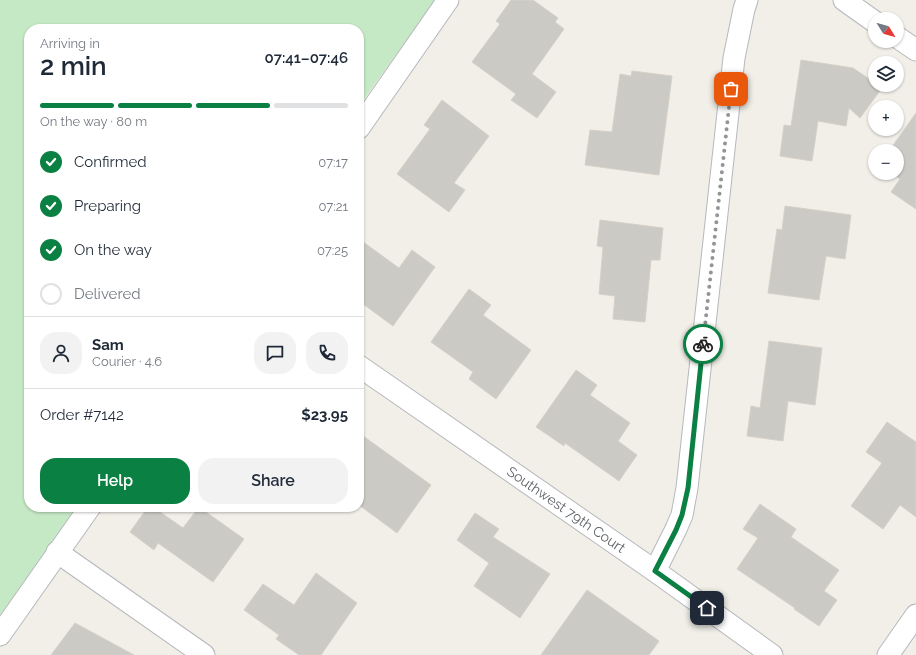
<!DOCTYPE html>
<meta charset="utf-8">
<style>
:root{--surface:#fff;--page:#f2f2f3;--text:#1f2937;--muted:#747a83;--line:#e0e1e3;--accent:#0b8043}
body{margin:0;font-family:Raleway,sans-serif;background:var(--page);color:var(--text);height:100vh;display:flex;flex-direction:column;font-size:15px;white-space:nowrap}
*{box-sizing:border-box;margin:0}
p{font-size:13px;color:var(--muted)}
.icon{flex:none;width:22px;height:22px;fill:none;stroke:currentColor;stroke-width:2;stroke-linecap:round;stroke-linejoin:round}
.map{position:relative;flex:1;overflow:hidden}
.details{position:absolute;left:24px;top:24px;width:340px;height:488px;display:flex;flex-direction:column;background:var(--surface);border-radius:16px;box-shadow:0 1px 3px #0004}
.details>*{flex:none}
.needle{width:26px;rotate:127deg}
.controls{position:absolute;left:868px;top:12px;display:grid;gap:8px}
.controls a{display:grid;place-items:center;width:36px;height:36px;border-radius:50%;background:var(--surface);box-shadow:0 1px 3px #0004;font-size:20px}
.pin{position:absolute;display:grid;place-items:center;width:34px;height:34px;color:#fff;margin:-17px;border-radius:8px;box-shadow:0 2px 6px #0006}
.courier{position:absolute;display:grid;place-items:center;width:40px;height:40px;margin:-20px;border:3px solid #0b8043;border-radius:50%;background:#fff;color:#222;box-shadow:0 1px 5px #0007}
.overview em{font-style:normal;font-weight:600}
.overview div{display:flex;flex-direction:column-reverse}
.overview{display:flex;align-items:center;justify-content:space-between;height:68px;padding:0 16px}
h1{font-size:26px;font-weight:600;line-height:30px}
.bar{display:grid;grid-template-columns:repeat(4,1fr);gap:6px 4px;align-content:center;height:48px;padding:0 16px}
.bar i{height:5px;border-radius:3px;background:var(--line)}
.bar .selected{background:var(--accent)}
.bar p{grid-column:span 4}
.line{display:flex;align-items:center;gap:10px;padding:0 16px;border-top:1px solid var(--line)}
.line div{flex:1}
.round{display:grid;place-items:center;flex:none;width:42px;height:42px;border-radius:16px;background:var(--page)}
ol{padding:0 16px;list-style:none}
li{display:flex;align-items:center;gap:12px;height:44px}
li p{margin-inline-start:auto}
li .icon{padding:4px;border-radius:50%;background:var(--accent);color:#fff;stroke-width:4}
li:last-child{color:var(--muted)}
li i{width:22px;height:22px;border:2px solid var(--line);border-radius:50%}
.button{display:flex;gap:8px;margin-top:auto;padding:8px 16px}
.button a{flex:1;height:46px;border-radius:16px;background:var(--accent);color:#fff;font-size:16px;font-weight:600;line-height:46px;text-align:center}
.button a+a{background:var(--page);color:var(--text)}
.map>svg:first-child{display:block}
</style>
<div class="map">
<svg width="916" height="655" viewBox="0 0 916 655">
<rect width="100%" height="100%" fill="#f1efe8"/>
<path fill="#c5e8c5" d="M 0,0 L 435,0 L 359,106 L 359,29 L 29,29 L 29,507 L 76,507 L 0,615 Z"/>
<g fill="#cccac5" stroke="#d6d1c6">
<path d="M 511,0 L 533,0 L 558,18 L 555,22 L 564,29 L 532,74 L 556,92 L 537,118 L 511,100 L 516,94 L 472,62 L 500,24 L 496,21 Z"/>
<path d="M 801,60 L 853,68 L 875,83 L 875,85 L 878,85 L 882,88 L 860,118 L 849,108 L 846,126 L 818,121 L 812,161 L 780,156 L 784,125 L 791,126 Z"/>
<path d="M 632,71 L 672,76 L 659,175 L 585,165 L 590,130 L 612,132 L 620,74 L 631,76 Z"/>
<path d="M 442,100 L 489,136 L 454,183 L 465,190 L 449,212 L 397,174 L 430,129 L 424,125 Z"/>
<path d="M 916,113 L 916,209 L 891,192 L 900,179 L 892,173 L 897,173 L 897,151 L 889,151 Z"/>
<path d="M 785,206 L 851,215 L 845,259 L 826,256 L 819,300 L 768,293 L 777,229 L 782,230 Z"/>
<path d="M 600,220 L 663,228 L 660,260 L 651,260 L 645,322 L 613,319 L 615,296 L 599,294 L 603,247 L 597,246 Z"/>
<path d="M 359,239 L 399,268 L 412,250 L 435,267 L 393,326 L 359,301 Z"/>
<path d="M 469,289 L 491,305 L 483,315 L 531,350 L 496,399 L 469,379 L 473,372 L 431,342 Z"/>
<path d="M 769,341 L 822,348 L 815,405 L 788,401 L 783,441 L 747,436 L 751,406 L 760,408 Z"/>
<path d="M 576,370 L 597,385 L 590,395 L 630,423 L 618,441 L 637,455 L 619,481 L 565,443 L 564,446 L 536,427 Z"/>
<path d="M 887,422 L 916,442 L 916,517 L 900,505 L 883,529 L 851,506 L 882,463 L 866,452 Z"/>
<path d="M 359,433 L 431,485 L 397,533 L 359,505 Z"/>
<path d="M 760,504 L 796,529 L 791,537 L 839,570 L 824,591 L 837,600 L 819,626 L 794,609 L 795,608 L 737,569 L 758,538 L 743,529 Z"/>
<path d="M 148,507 L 153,507 L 183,528 L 199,507 L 244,539 L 213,582 L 158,543 L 154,550 L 130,532 Z"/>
<path d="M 475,513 L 499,529 L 493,537 L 550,574 L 520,618 L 474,586 L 489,563 L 457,540 Z"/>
<path d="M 316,573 L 357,603 L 321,655 L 299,655 L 276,639 L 279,635 L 244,610 L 263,584 L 294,605 Z"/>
<path d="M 587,590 L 659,641 L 649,655 L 541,655 Z"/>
<path d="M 75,623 L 134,655 L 51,655 Z"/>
</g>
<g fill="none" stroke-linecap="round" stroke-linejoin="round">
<g stroke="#b5b8bc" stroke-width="23">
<g id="minor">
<path d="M 844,0 L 875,22"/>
<path d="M 897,37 L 916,50"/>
<path d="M 359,128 L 448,0"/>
<path id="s1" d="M 359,366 L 655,571 L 772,655"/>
<path d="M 57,552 L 204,655"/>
<path d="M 655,571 L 676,529 L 682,515 L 687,488 L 734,58 L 744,9 L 747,0"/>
<path d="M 0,635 L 90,507"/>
<path d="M 888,655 L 916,615"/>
</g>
</g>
<use href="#minor" stroke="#fff" stroke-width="21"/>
</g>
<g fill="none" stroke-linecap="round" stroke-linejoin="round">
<path stroke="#929495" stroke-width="4" stroke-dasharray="0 7.2" d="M 703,344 L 731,89"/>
<path stroke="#0b8043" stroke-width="5" d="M 703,344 L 688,488 L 682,515 L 676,530 L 655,571 L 707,608"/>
</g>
<g text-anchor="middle" stroke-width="3.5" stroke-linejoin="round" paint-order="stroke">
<g font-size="14" fill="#5f6368" stroke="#fff">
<text dy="5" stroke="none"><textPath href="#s1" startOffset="252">Southwest 79th Court</textPath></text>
</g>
</g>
</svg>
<div class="controls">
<a><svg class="needle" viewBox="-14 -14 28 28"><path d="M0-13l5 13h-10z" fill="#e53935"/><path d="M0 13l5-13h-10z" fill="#747a83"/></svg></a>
<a><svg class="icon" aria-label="layers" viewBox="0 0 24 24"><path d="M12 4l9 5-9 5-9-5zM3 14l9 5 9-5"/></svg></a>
<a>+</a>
<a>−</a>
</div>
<div class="pin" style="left:731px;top:89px;background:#ea580c"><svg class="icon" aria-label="bag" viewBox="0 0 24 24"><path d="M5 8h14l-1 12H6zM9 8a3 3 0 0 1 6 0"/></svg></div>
<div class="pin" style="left:707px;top:608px;background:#1f2937"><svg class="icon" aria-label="home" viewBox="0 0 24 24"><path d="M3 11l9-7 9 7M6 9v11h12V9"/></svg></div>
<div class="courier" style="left:703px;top:344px"><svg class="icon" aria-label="bike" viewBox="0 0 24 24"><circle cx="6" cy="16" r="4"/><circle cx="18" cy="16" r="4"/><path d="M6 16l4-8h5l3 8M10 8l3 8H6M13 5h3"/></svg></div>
<section class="details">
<div class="overview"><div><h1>2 min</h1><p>Arriving in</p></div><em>07:41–07:46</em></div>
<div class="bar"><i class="selected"></i><i class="selected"></i><i class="selected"></i><i></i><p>On the way · 80 m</p></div>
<ol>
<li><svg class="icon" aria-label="check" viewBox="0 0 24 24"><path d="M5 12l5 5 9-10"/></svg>Confirmed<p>07:17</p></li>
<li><svg class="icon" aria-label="check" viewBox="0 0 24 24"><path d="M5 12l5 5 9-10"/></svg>Preparing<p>07:21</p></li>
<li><svg class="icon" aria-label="check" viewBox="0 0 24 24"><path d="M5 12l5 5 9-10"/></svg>On the way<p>07:25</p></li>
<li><i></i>Delivered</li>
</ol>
<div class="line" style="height:72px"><a class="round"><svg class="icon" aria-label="person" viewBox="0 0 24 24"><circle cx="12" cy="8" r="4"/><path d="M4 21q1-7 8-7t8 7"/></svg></a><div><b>Sam</b><p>Courier · 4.6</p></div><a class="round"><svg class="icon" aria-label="chat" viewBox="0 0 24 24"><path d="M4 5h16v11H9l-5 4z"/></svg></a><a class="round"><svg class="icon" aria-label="phone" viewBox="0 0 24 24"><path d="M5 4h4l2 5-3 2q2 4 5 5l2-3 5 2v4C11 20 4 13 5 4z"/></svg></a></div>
<div class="line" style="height:52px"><div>Order #7142</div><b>$23.95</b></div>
<div class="button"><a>Help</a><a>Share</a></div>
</section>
</div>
